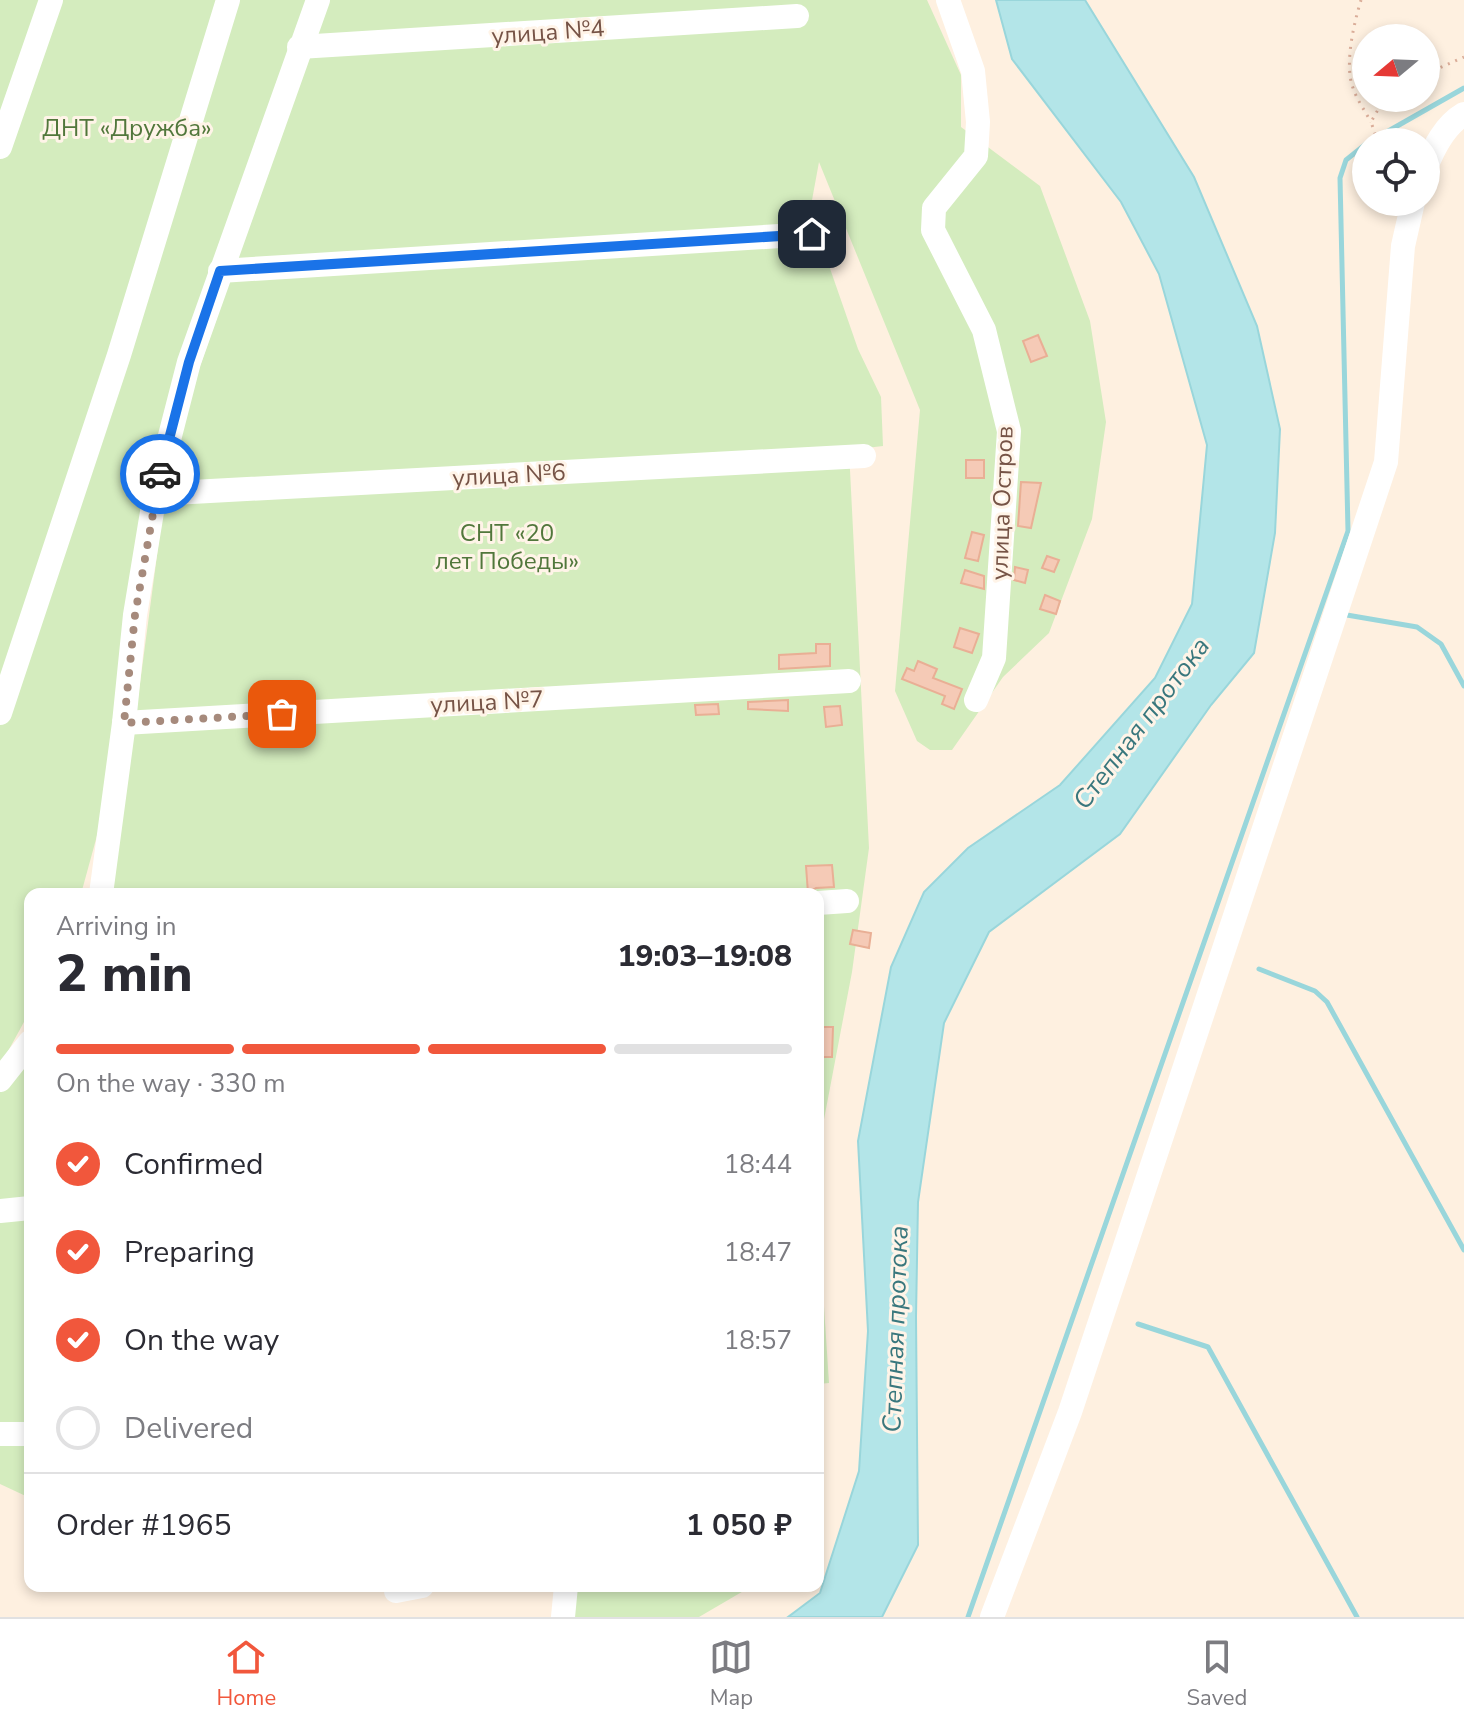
<!DOCTYPE html>
<meta charset="utf-8">
<style>
:root{--surface:#fff;--page:#f2f2f3;--text:#2b2b33;--muted:#7c7c81;--line:#e1e1e2;--accent:#f1573c}
body{margin:0;font-family:"Nunito Sans",sans-serif;background:var(--page);color:var(--text);height:100vh;display:flex;flex-direction:column;font-size:30px;white-space:nowrap}
*{box-sizing:border-box;margin:0}
p{font-size:26px;color:var(--muted)}
.icon{flex:none;width:44px;height:44px;fill:none;stroke:currentColor;stroke-width:2;stroke-linecap:round;stroke-linejoin:round}
.map{position:relative;flex:1;overflow:hidden}
.details{position:absolute;left:24px;top:888px;width:800px;height:704px;display:flex;flex-direction:column;background:var(--surface);border-radius:16px;box-shadow:0 4px 12px #0003}
.details>*{flex:none}
.needle{width:52px;rotate:251deg}
.tools{position:absolute;left:1352px;top:24px;display:grid;gap:16px}
.tools a{display:grid;place-items:center;width:88px;height:88px;border-radius:50%;background:var(--surface);box-shadow:0 4px 12px #0003;font-size:40px}
.pin{position:absolute;display:grid;place-items:center;width:68px;height:68px;color:#fff;margin:-34px;border-radius:16px;box-shadow:0 4px 12px #0006}
.courier{position:absolute;display:grid;place-items:center;width:80px;height:80px;margin:-40px;border:6px solid #1a73e8;border-radius:50%;background:#fff;color:#222;box-shadow:0 2px 10px #0007}
.head em{font-style:normal;font-weight:800}
.head div{display:flex;flex-direction:column-reverse}
.head{display:flex;align-items:center;justify-content:space-between;height:136px;padding:0 32px}
h1{font-size:52px;font-weight:800;line-height:60px}
.bar{display:grid;grid-template-columns:repeat(4,1fr);gap:12px 8px;align-content:center;height:96px;padding:0 32px}
.bar i{height:10px;border-radius:6px;background:var(--line)}
.bar .selected{background:var(--accent)}
.bar p{grid-column:span 4}
.line{display:flex;align-items:center;gap:20px;padding:0 32px;border-top:2px solid var(--line)}
.line div{flex:1}
ol{padding:0 32px;list-style:none}
li{display:flex;align-items:center;gap:24px;height:88px}
li p{margin-inline-start:auto}
li .icon{padding:8px;border-radius:50%;background:var(--accent);color:#fff;stroke-width:4}
li:last-child{color:var(--muted)}
li i{width:44px;height:44px;border:4px solid var(--line);border-radius:50%}
.menu{display:flex;justify-content:space-around;align-items:center;height:112px;border-top:2px solid var(--line);background:var(--surface);font-size:22px;color:var(--muted)}
.menu a{display:grid;justify-items:center;gap:4px}
.menu .selected{color:var(--accent)}
.map>svg:first-child{display:block}
</style>
<div class="map">
<svg width="1464" height="1617" viewBox="0 0 1464 1617">
<rect width="100%" height="100%" fill="#fef0e0"/>
<g fill="#d4ecbe">
<path d="M 0,0 L 311,0 L 181,352 L 98,832 L 81,894 L 30,894 L 30,1011 L 0,1066 Z"/>
<path d="M 327,0 L 927,0 L 961,75 L 961,127 L 1040,186 L 1090,321 L 1106,422 L 1092,519 L 1049,633 L 1003,677 L 952,750 L 930,750 L 917,741 L 895,691 L 920,410 L 819,162 L 810,211 L 858,349 L 881,397 L 883,446 L 849,450 L 869,848 L 852,972 L 818,1151 L 818,894 L 112,894 L 171,450 Z"/>
<path d="M 30,1053 L 30,1498 L 0,1484 L 0,1090 Z"/>
<path d="M 818,1214 L 829,1383 L 818,1384 Z"/>
<path d="M 565,1586 L 752,1586 L 699,1617 L 567,1617 Z"/>
</g>
<path fill="#b3e5e8" stroke="#99d6db" stroke-width="2" d="M 996,0 L 1085,0 L 1194,177 L 1257,326 L 1280,429 L 1275,533 L 1254,653 L 1211,705 L 1120,834 L 989,932 L 944,1023 L 918,1202 L 916,1317 L 918,1545 L 882,1617 L 788,1617 L 820,1593 L 859,1471 L 868,1331 L 858,1141 L 891,967 L 924,892 L 968,848 L 1060,785 L 1155,678 L 1192,604 L 1207,445 L 1159,274 L 1121,202 L 1012,59 Z"/>
<g fill="none" stroke-linecap="round" stroke-linejoin="round">
<g stroke="#99d6db" stroke-width="5">
<path d="M 1369,142 L 1464,88"/>
<path d="M 1341,614 L 1417,627 L 1441,644 L 1464,686"/>
<path d="M 1259,969 L 1315,991 L 1327,1002 L 1464,1250"/>
<path d="M 1138,1324 L 1208,1347 L 1357,1617"/>
<path d="M 968,1617 L 1348,531 L 1340,178 L 1346,160 L 1366,144"/>
</g>
</g>
<g fill="#f5cab6" stroke="#e9af95" stroke-width="2">
<path d="M 1038,335 L 1047,356 L 1031,362 L 1023,341 Z"/>
<rect x="966" y="460" width="18" height="18"/>
<path d="M 1021,482 L 1041,483 L 1031,528 L 1018,526 Z"/>
<path d="M 972,532 L 984,535 L 978,561 L 965,558 Z"/>
<path d="M 1047,556 L 1059,560 L 1054,572 L 1042,568 Z"/>
<path d="M 1015,567 L 1028,570 L 1025,583 L 1014,580 Z"/>
<path d="M 965,570 L 984,576 L 984,589 L 961,583 Z"/>
<path d="M 1045,595 L 1060,601 L 1056,614 L 1040,609 Z"/>
<path d="M 960,628 L 979,634 L 972,653 L 954,647 Z"/>
<path d="M 816,644 L 830,644 L 830,666 L 779,669 L 779,655 L 816,653 Z"/>
<path d="M 918,661 L 937,669 L 933,678 L 962,689 L 954,709 L 942,704 L 945,696 L 902,679 L 907,668 L 914,671 Z"/>
<path d="M 788,700 L 788,711 L 748,709 L 748,702 Z"/>
<path d="M 718,704 L 719,714 L 696,715 L 695,705 Z"/>
<path d="M 840,706 L 842,725 L 826,727 L 824,707 Z"/>
<path d="M 832,865 L 834,887 L 816,888 L 808,893 L 806,866 Z"/>
<path d="M 853,930 L 871,933 L 869,948 L 850,944 Z"/>
<path d="M 820,1027 L 833,1027 L 832,1057 L 820,1057 Z"/>
</g>
<g fill="none" stroke-linecap="round" stroke-linejoin="round">
<g stroke="#daad99" stroke-width="3" stroke-dasharray="2 6" stroke-linecap="butt">
<path d="M 1361,0 C 1354,23 1344,65 1353,88 C 1357,100 1365,111 1371,122"/>
<path d="M 1426,74 L 1464,57"/>
<path d="M 1378,142 L 1371,122 L 1379,108 L 1389,98"/>
</g>
<g stroke="#fff" stroke-width="24">
<path d="M 948,0 L 973,71 L 978,122 L 976,156 L 934,208 L 933,230 L 984,330 L 1009,431 L 994,658 L 976,700"/>
<path d="M 299,47 L 797,16"/>
<path d="M 0,147 L 51,0"/>
<path d="M 1426,167 C 1434,147 1445,125 1464,114"/>
<path d="M 220,271 L 812,234"/>
<path d="M 155,494 L 864,456"/>
<path d="M 0,713 L 119,355 L 228,0"/>
<path d="M 124,723 L 849,681"/>
<path d="M 101,894 L 124,723 L 135,615 L 155,494 L 189,362 L 318,0"/>
<path d="M 818,903 L 847,901"/>
<path d="M 0,1080 L 30,1042"/>
<path d="M 0,1211 L 30,1208"/>
<path d="M 0,1434 L 30,1434"/>
<path d="M 396,1591 L 422,1586"/>
<path d="M 563,1617 L 566,1586"/>
<path d="M 992,1617 L 1070,1412 L 1386,462 L 1403,246 L 1413,202"/>
</g>
</g>
<g fill="none" stroke-linecap="round" stroke-linejoin="round">
<path stroke="#a68a7c" stroke-width="8" stroke-dasharray="0 14.4" d="M 160,474 L 135,615 L 124,723 L 282,714"/>
<path stroke="#1a73e8" stroke-width="10" d="M 160,474 L 189,362 L 220,271 L 812,234"/>
</g>
<g text-anchor="middle" stroke-width="6" stroke-linejoin="round" paint-order="stroke">
<g font-size="24" fill="#765346" stroke="#fff4e8">
<text transform="translate(548 32) rotate(-4)" y="8">улица №4</text>
<text transform="translate(509 475) rotate(-3)" y="8">улица №6</text>
<text transform="translate(1002 503) rotate(-88)" y="8">улица Остров</text>
<text transform="translate(487 702) rotate(-3)" y="8">улица №7</text>
</g>
<g font-size="24" fill="#51773b" stroke="#fff4e8">
<text x="127" y="136">ДНТ «Дружба»</text>
<text x="507" y="541">СНТ «20<tspan x="507" dy="28">лет Победы»</tspan></text>
</g>
<g font-size="26" font-style="italic" fill="#39777d" stroke="#fff4e8">
<text transform="translate(1141 723) rotate(-53)" y="9">Степная протока</text>
<text transform="translate(895 1329) rotate(-88)" y="9">Степная протока</text>
</g>
</g>
</svg>
<div class="tools">
<a><svg class="needle" viewBox="-14 -14 28 28"><path d="M0-13l5 13h-10z" fill="#e53935"/><path d="M0 13l5-13h-10z" fill="#7c7c81"/></svg></a>
<a><svg class="icon" aria-label="locate" viewBox="0 0 24 24"><circle cx="12" cy="12" r="6"/><path d="M12 2v4M12 18v4M2 12h4M18 12h4"/></svg></a>
</div>
<div class="pin" style="left:282px;top:714px;background:#ea580c"><svg class="icon" aria-label="bag" viewBox="0 0 24 24"><path d="M5 8h14l-1 12H6zM9 8a3 3 0 0 1 6 0"/></svg></div>
<div class="pin" style="left:812px;top:234px;background:#1f2937"><svg class="icon" aria-label="home" viewBox="0 0 24 24"><path d="M3 11l9-7 9 7M6 9v11h12V9"/></svg></div>
<div class="courier" style="left:160px;top:474px"><svg class="icon" aria-label="car" viewBox="0 0 24 24"><path d="M5 17H2v-5l4-1 3-4h7l3 4 3 1v5h-3M9 17h6M6 11h13"/><circle cx="7" cy="17" r="2"/><circle cx="17" cy="17" r="2"/></svg></div>
<section class="details">
<div class="head"><div><h1>2 min</h1><p>Arriving in</p></div><em>19:03–19:08</em></div>
<div class="bar"><i class="selected"></i><i class="selected"></i><i class="selected"></i><i></i><p>On the way · 330 m</p></div>
<ol>
<li><svg class="icon" aria-label="check" viewBox="0 0 24 24"><path d="M5 12l5 5 9-10"/></svg>Confirmed<p>18:44</p></li>
<li><svg class="icon" aria-label="check" viewBox="0 0 24 24"><path d="M5 12l5 5 9-10"/></svg>Preparing<p>18:47</p></li>
<li><svg class="icon" aria-label="check" viewBox="0 0 24 24"><path d="M5 12l5 5 9-10"/></svg>On the way<p>18:57</p></li>
<li><i></i>Delivered</li>
</ol>
<div class="line" style="height:104px"><div>Order #1965</div><b>1 050 ₽</b></div>
</section>
</div>
<nav class="menu">
<a class="selected"><svg class="icon" aria-label="home" viewBox="0 0 24 24"><path d="M3 11l9-7 9 7M6 9v11h12V9"/></svg>Home</a>
<a><svg class="icon" aria-label="map" viewBox="0 0 24 24"><path d="M3 6l6-2 6 2 6-2v14l-6 2-6-2-6 2zM9 4v14M15 6v14"/></svg>Map</a>
<a><svg class="icon" aria-label="saved" viewBox="0 0 24 24"><path d="M7 4h10v16l-5-4-5 4z"/></svg>Saved</a>
</nav>
